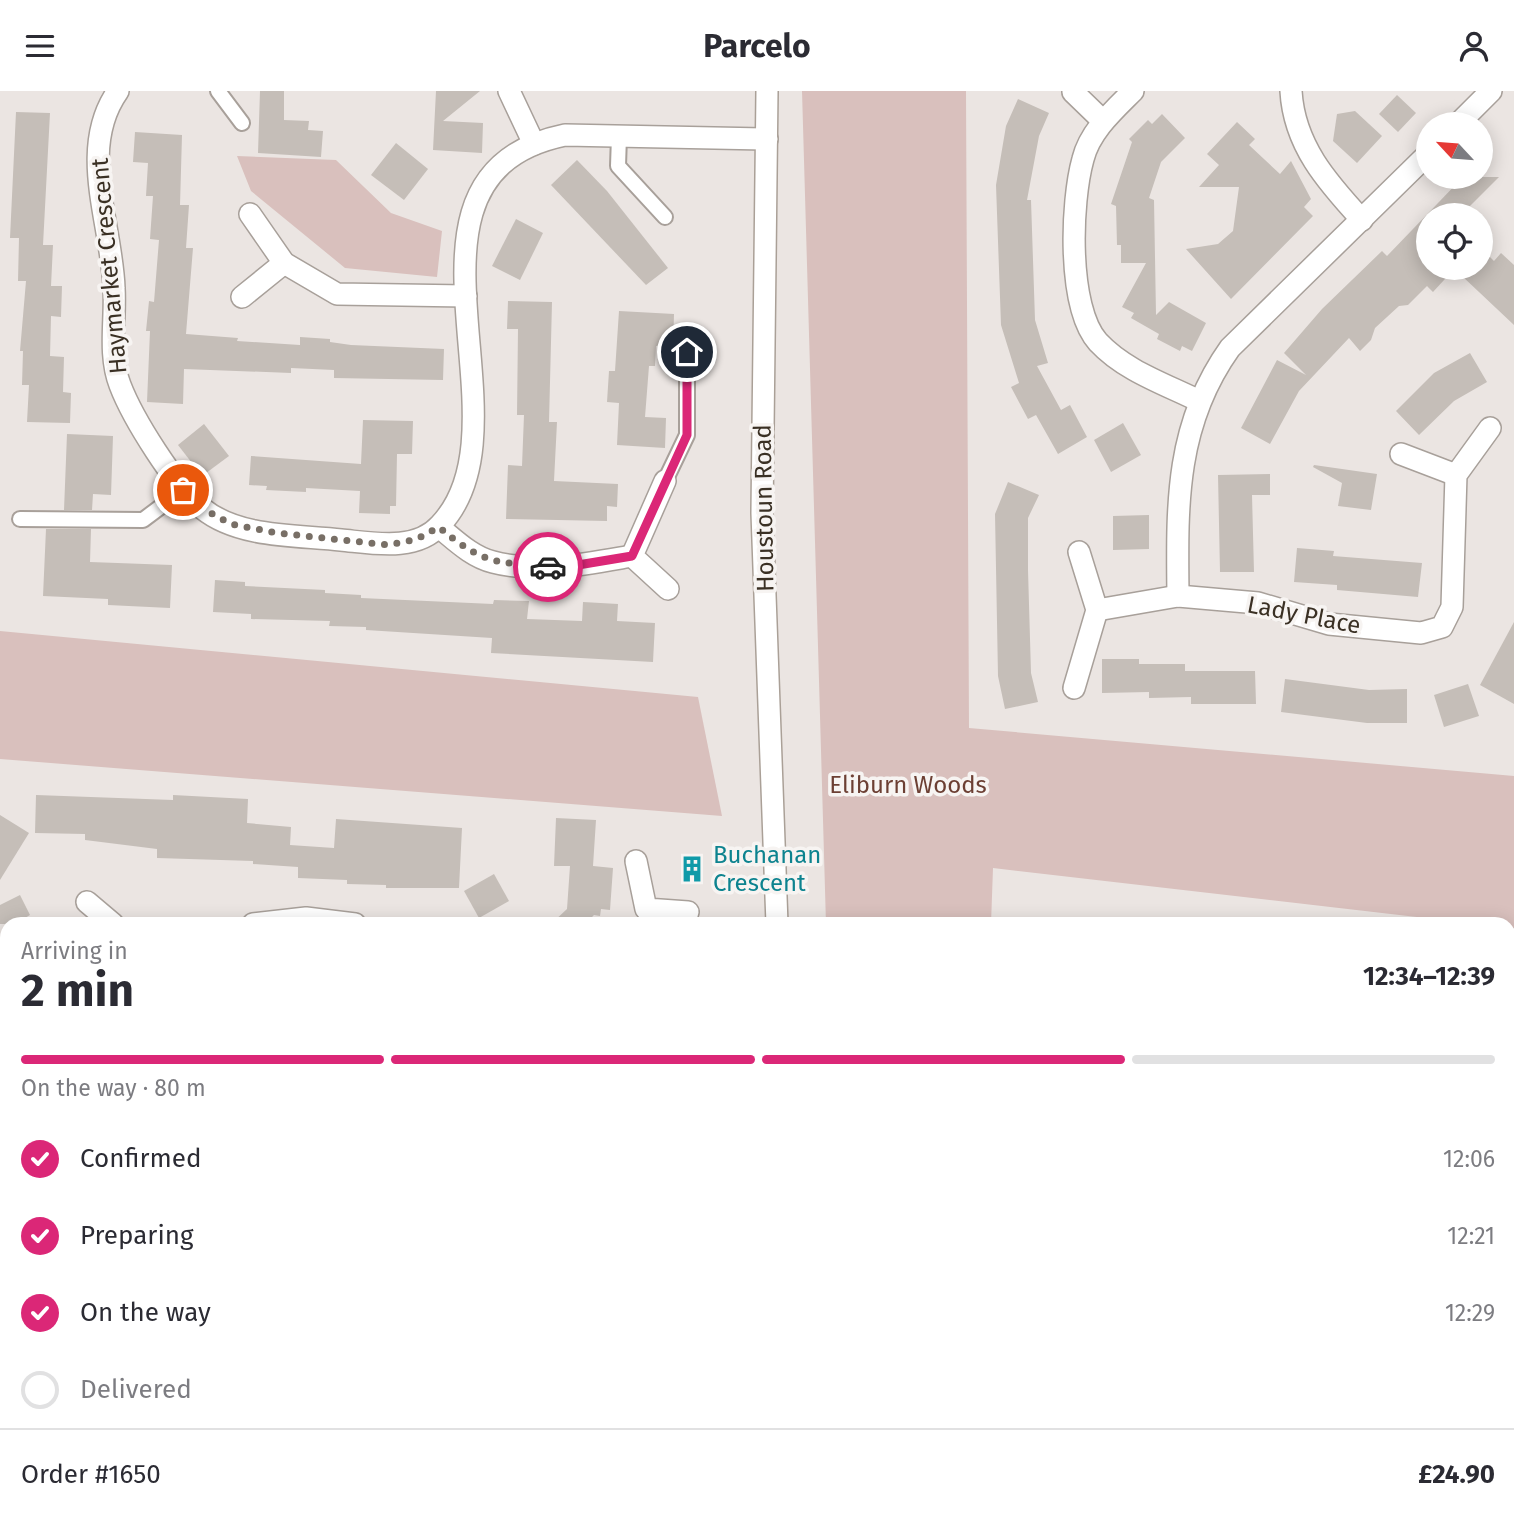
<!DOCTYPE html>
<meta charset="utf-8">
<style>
:root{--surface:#fff;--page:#f7f7f7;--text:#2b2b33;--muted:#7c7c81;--line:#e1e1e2;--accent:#db2777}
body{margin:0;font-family:"Fira Sans",sans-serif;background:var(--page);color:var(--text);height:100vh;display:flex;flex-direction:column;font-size:26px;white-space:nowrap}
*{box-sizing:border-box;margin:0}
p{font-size:23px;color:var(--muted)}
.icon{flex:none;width:38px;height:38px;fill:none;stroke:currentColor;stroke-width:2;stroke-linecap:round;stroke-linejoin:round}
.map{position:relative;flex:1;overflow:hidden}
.side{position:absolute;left:0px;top:826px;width:1516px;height:616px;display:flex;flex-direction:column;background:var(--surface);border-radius:21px 21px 0 0;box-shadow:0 4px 18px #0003}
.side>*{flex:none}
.needle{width:46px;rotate:296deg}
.controls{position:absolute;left:1416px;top:21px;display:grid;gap:14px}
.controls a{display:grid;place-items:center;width:77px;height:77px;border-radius:50%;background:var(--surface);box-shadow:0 4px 18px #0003;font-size:35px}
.pin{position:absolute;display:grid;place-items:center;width:60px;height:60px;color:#fff;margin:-30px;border:4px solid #fff;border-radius:50%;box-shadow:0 2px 7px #0007}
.courier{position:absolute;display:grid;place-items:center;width:70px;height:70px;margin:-35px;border:5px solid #db2777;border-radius:50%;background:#fff;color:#222;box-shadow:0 2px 9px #0007}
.head em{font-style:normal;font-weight:700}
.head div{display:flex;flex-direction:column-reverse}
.head{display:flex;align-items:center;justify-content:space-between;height:119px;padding:0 21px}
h1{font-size:46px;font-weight:700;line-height:52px}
.bar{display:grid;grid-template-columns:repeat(4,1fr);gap:10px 7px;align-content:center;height:84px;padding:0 21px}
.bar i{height:9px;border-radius:5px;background:var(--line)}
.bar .on{background:var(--accent)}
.bar p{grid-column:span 4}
.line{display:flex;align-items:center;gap:18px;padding:0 21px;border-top:2px solid var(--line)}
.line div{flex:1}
ol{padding:0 21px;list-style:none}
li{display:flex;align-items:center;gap:21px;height:77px}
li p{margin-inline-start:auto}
li .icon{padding:7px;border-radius:50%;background:var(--accent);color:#fff;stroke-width:4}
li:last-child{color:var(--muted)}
li i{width:38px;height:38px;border:4px solid var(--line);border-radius:50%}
header{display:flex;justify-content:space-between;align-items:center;height:91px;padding:0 21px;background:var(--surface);font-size:32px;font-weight:700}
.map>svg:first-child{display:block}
</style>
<header><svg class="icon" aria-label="menu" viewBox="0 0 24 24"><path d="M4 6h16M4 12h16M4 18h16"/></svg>Parcelo<svg class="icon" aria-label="person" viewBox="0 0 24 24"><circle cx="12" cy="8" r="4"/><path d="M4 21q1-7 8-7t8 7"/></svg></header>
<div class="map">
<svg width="1514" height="1442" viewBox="0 0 1514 1442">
<rect width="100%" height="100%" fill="#ebe5e2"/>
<g fill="#d9c0bd">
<path d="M 802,0 L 966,0 L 969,637 L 1514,685 L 1514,837 L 1509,837 L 1508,833 L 1477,833 L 993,777 L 991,833 L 826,833 Z"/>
<path d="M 237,65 L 336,69 L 391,122 L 442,140 L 437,186 L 345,177 L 251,100 Z"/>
<path d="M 0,540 L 698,606 L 722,725 L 0,668 Z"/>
<rect x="818" y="1435" width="163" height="7"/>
</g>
<g fill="#c5beb8">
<path d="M 260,0 L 284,0 L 284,29 L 309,30 L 308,39 L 323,40 L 321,66 L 258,62 Z"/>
<path d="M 436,0 L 480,0 L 443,30 L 483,32 L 482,62 L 433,59 Z"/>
<path d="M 1397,4 L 1416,22 L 1398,41 L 1379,23 Z"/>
<path d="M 1018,8 L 1049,22 L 1039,45 L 1027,109 L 1031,109 L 1035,229 L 1048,272 L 1037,275 L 1061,319 L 1070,314 L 1087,346 L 1058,363 L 1036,324 L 1028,328 L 1011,296 L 1019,292 L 1001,234 L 996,94 L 1006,35 Z"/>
<path d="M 1355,20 L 1382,45 L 1357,72 L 1333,50 L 1337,23 Z"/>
<path d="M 16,21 L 50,22 L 43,154 L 53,154 L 51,195 L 62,195 L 61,226 L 51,225 L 50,265 L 64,266 L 63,301 L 71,302 L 70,332 L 27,331 L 29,294 L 22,294 L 23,260 L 20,260 L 26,190 L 18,190 L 19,147 L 10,147 Z"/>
<path d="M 1162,23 L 1185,47 L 1161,71 L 1149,107 L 1154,109 L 1156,224 L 1169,211 L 1206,232 L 1192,260 L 1182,255 L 1180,260 L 1157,248 L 1159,243 L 1131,227 L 1134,222 L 1122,216 L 1146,172 L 1121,172 L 1121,154 L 1117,154 L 1116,115 L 1111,113 L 1132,51 L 1129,48 L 1148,29 L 1152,33 Z"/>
<path d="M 1237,31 L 1255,48 L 1249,54 L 1280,83 L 1291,70 L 1311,108 L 1304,116 L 1313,125 L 1231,208 L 1186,158 L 1218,153 L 1233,140 L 1239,96 L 1199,96 L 1219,74 L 1207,63 Z"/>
<path d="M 135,41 L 182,44 L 180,114 L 189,114 L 186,157 L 193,157 L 186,243 L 238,247 L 237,250 L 300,254 L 300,246 L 330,248 L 330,251 L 351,254 L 444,258 L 443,289 L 334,287 L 334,279 L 291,277 L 291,282 L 184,278 L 183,313 L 147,311 L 150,240 L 146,240 L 149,210 L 154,211 L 159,149 L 150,148 L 153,105 L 146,105 L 148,72 L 133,71 Z"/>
<path d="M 396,52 L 428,78 L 404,109 L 371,84 Z"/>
<path d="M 577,69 L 607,100 L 668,177 L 646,194 L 551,94 Z"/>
<path d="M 1463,86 L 1499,86 L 1461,124 L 1428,124 L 1428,177 L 1455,177 L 1433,201 L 1427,195 L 1408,214 L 1399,215 L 1375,237 L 1371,249 L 1360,260 L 1349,247 L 1299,300 L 1270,353 L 1241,337 L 1277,269 L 1306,284 L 1284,262 L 1322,218 L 1382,160 L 1387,165 Z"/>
<path d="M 516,128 L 543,142 L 520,189 L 492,175 Z"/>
<path d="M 1485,161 L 1494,170 L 1501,162 L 1514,174 L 1514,234 L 1462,185 L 1470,177 L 1480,177 L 1480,166 Z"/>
<path d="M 508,210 L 552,211 L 549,331 L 557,331 L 554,390 L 618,393 L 617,416 L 607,415 L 607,430 L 506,428 L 508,374 L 522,375 L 524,324 L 517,324 L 518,238 L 507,238 Z"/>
<path d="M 619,220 L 674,223 L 673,256 L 656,255 L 655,275 L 649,275 L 645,326 L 666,327 L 665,357 L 617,354 L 619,312 L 607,311 L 609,280 L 615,280 Z"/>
<path d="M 1470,262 L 1487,291 L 1454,310 L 1419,344 L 1396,320 L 1434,282 Z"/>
<path d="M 363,329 L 413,330 L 412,363 L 397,363 L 396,415 L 390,415 L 390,423 L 359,422 L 360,400 L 306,397 L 306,401 L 266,399 L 267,395 L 249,394 L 251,365 L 361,373 Z"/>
<path d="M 1123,332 L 1141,364 L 1111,381 L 1094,349 Z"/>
<path d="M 204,333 L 229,365 L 202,385 L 178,354 Z"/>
<path d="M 67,343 L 113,345 L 111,404 L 93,403 L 92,419 L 64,419 Z"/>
<path d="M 1314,374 L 1377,383 L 1371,419 L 1338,415 L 1342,392 L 1313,376 Z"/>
<path d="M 1270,383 L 1270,404 L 1252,404 L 1254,481 L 1220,481 L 1218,384 Z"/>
<path d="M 1008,391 L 1039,404 L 1028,427 L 1028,479 L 1031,582 L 1038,611 L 1005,618 L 998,585 L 995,423 Z"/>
<path d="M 1149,424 L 1149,458 L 1113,459 L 1113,425 Z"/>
<path d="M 46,438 L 91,438 L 90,471 L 172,474 L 170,517 L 108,514 L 108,508 L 43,505 Z"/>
<path d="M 1297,457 L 1334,460 L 1333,465 L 1422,472 L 1418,506 L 1337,499 L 1337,494 L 1294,491 Z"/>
<path d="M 215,489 L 245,491 L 245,495 L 325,499 L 325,502 L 361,504 L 361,507 L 493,513 L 494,509 L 529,510 L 527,528 L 582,530 L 583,511 L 618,513 L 617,530 L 655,532 L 653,571 L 491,562 L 492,547 L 366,539 L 366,536 L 329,535 L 330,530 L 251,528 L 251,523 L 213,521 Z"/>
<path d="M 1514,531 L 1514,613 L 1480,594 Z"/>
<path d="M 1102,568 L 1139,568 L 1139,573 L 1185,573 L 1185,580 L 1255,580 L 1256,613 L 1191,613 L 1191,606 L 1149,607 L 1149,601 L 1102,602 Z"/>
<path d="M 1285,588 L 1369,599 L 1407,598 L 1407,632 L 1367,632 L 1281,621 Z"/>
<path d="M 1468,593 L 1479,625 L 1444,636 L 1434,604 Z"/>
<path d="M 36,704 L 173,709 L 173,704 L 248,708 L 247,732 L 291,736 L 290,754 L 334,757 L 336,728 L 462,737 L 459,797 L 386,797 L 386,794 L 347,793 L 347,789 L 298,787 L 298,776 L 253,773 L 253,770 L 157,767 L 157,758 L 85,749 L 85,743 L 35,742 Z"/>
<path d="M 0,724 L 29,742 L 0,789 Z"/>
<path d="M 556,727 L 596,729 L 593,775 L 613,777 L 610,819 L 601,818 L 600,825 L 594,824 L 585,833 L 551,833 L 567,818 L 570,775 L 554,775 Z"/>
<path d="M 494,783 L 509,810 L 479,827 L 464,800 Z"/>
<path d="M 20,804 L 30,824 L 25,827 L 28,833 L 0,833 L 0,814 Z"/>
</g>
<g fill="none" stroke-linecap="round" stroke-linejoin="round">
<g stroke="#a8a09a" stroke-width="18">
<g id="lane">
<path d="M 218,0 L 242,32"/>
<path d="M 619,45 L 618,75 L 665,126"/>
<path d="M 665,390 L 687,344 L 687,261"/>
<path d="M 20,428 L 143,429 L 183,399"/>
</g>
</g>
<g stroke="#a8a09a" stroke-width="24">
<g id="street">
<path d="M 118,0 C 77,58 112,133 114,197 C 116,228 108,263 120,294 C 133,328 175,395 203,418 C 239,447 297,444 341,449 C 373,452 416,461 440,434 C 537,332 371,84 565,44 L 767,48"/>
<path d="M 509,0 L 534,53"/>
<path d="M 1133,0 C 1114,19 1090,40 1083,68 C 1071,111 1067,216 1098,251 C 1125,280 1165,293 1199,310"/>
<path d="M 1291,0 C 1294,54 1327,91 1362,129"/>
<path d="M 1073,1 L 1103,30"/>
<path d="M 1458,33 L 1491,0"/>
<path d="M 250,123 L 284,172 L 337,203 L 466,205"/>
<path d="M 242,206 L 284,172"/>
<path d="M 1401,363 L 1456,384"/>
<path d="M 665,390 L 632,465 L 668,498"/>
<path d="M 439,436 C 455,449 472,466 493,471 C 539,483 586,473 632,465"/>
<path d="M 1178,505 C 1177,414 1175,334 1230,257 L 1428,63"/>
<path d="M 1097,519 L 1178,505 L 1258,512 L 1329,533 L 1421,542 L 1442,536 L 1452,516 L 1456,384 L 1490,337"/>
<path d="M 1074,597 L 1097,519 L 1079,461"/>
<path d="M 636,770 L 646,818 L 688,821"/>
<path d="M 87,811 L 113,833"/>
<path d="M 253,833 L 306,827 L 355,833"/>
<path d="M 256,1435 L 263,1442"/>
<path d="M 683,1435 L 684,1442"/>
<path d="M 1128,1435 L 1128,1442"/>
<path d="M 464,1442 L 466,1435"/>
<path d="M 1395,1442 L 1398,1435"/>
</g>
</g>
<g stroke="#aaa097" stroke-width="24">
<g id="secondary">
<path d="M 767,0 L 762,422 L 777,833"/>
<path d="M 777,1435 L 777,1442"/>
</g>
</g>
<use href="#lane" stroke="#fff" stroke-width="14"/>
<use href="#street" stroke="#fff" stroke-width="21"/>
<use href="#secondary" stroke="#fff" stroke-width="21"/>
</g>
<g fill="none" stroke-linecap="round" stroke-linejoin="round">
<path stroke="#786f66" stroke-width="7" stroke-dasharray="0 12.6" d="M 183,399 L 205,419 L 231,433 L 277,442 L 389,454 L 417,448 L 439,436 C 482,473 495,471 548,476"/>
<path stroke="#db2777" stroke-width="9" d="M 548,476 L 560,477 L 632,465 L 687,344 L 687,261"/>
</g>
<defs>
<g id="building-bare" transform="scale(2.1)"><path d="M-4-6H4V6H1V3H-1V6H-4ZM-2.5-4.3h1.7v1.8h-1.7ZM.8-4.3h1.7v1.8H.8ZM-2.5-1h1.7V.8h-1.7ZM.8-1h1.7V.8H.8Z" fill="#0f9aa8" stroke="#f7f4f2" stroke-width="2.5" paint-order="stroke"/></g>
</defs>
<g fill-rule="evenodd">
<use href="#building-bare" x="692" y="778"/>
</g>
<g text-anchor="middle" stroke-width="7" stroke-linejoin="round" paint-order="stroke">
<g font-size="24" fill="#3a3024" stroke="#f7f4f2">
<text transform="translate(109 175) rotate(-95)" y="8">Haymarket Crescent</text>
<text transform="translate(764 417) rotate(-91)" y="8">Houstoun Road</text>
<text transform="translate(1304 524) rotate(11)" y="8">Lady Place</text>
</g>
<g font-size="24" fill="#6c3f33" stroke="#f7f4f2">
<text x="908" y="702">Eliburn Woods</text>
</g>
<g font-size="24" fill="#0d838f" stroke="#f7f4f2" text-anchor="start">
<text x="713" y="772">Buchanan<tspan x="713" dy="28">Crescent</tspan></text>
</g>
</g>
</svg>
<div class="controls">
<a><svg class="needle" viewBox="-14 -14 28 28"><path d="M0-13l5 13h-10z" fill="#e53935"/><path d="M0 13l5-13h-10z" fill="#7c7c81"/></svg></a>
<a><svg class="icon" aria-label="locate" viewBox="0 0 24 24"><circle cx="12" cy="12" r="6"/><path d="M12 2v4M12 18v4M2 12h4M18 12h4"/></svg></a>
</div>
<div class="pin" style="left:183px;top:399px;background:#ea580c"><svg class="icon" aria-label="bag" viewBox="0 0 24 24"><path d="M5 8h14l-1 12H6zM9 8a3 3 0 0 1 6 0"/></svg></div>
<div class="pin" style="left:687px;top:261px;background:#1f2937"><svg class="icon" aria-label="home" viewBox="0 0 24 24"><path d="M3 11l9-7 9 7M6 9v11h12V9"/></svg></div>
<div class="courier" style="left:548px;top:476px"><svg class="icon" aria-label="car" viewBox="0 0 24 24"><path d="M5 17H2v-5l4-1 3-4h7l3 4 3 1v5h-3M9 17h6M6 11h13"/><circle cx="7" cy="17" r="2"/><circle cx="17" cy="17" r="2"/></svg></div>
<section class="side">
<div class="head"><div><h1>2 min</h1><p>Arriving in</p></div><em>12:34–12:39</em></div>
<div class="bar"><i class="on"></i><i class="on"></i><i class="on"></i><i></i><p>On the way · 80 m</p></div>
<ol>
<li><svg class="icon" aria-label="check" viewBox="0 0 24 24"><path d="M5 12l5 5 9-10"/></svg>Confirmed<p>12:06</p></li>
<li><svg class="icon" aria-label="check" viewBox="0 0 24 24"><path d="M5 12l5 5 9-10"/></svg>Preparing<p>12:21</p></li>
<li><svg class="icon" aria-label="check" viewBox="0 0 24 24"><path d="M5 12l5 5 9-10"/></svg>On the way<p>12:29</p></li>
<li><i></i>Delivered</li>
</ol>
<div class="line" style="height:91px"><div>Order #1650</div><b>£24.90</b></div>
</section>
</div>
